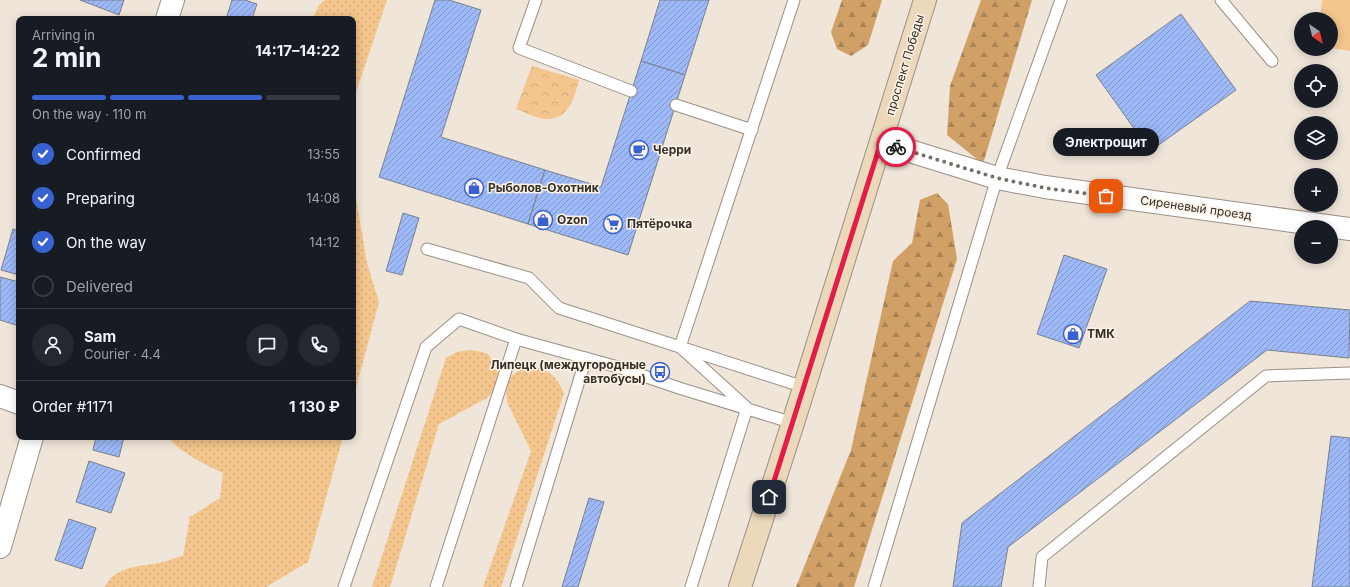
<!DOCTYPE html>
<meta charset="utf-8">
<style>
:root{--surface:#171b24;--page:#242831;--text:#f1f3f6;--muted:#9ea1a6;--line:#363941;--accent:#3862d2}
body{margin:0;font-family:Inter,sans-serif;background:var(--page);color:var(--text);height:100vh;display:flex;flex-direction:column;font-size:15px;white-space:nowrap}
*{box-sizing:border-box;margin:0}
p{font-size:13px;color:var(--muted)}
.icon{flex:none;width:22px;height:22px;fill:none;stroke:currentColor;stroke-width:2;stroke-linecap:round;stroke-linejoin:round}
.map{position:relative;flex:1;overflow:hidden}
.side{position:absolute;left:16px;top:16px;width:340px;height:424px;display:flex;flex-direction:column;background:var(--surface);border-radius:8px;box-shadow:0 2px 10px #0003}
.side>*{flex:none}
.needle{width:26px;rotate:145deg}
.fabs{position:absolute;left:1294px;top:12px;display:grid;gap:8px}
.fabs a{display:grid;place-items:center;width:44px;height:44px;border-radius:50%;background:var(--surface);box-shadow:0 2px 10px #0003;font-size:20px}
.pin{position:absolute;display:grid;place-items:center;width:34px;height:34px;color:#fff;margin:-17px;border-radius:8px;box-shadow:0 2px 6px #0006}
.courier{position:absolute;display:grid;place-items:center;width:40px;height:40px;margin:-20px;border:3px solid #e11d48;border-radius:50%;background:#fff;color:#222;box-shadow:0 1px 5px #0007}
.bubble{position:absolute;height:28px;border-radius:14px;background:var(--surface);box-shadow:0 2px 10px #0003;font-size:13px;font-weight:700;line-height:28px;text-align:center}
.head em{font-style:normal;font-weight:700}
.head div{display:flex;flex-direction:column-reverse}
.head{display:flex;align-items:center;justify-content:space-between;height:68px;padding:0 16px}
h1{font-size:26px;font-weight:700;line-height:30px}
.bar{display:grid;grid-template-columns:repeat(4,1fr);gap:6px 4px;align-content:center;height:48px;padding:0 16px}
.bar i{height:5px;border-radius:3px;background:var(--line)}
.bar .active{background:var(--accent)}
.bar p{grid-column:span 4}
.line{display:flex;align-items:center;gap:10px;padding:0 16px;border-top:1px solid var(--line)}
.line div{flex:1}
.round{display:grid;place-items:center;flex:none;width:42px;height:42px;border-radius:21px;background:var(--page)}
ol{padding:0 16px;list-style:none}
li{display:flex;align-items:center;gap:12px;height:44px}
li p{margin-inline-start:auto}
li .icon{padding:4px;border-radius:50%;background:var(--accent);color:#fff;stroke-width:4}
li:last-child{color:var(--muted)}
li i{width:22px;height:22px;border:2px solid var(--line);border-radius:50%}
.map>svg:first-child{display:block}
</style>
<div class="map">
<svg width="1350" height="587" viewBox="0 0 1350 587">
<defs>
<pattern id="grass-dots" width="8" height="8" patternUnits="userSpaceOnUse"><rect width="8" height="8" fill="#f4c58d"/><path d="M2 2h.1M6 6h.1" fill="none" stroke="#d2aa7a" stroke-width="1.8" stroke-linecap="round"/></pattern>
<pattern id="forest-firs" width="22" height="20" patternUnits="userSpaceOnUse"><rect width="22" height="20" fill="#d1a066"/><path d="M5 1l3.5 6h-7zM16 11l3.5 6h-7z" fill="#aa8354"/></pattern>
<pattern id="park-crowns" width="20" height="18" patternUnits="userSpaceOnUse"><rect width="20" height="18" fill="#f4c58d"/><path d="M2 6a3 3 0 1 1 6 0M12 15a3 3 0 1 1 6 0" fill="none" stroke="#d2aa7a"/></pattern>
<pattern id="building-hatch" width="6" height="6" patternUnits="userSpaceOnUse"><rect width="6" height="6" fill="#9db9f8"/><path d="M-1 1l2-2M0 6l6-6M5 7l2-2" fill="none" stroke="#8197c9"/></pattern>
</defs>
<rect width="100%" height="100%" fill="#f0e5d9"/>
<g fill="url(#grass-dots)">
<path d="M 325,0 L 387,0 L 353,101 L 353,19 L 312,19 L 319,5 Z"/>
<path d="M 353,186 L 355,191 L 367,263 L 379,302 L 353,399 Z"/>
<path d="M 468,350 L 478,351 L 488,354 L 494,363 L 499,375 L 496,388 L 487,398 L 439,424 L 390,587 L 372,587 L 446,358 L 457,352 Z"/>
<path d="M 532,366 C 550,371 556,376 564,393 L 501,587 L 483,587 L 531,451 L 507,402 L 506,388 L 511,376 L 522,369 Z"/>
<path d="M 168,437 L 343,437 L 308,562 L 266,587 L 105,587 C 115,566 138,567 158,563 C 166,562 174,558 183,556 L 190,517 L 220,498 L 223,473 C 206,465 179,452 168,437 Z"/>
</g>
<g fill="url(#forest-firs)">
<path d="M 842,0 L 882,0 L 868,45 L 851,56 L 837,49 L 831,32 Z"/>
<path d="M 981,0 L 1032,0 L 983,164 L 947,135 L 950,86 Z"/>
<path d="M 937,193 L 948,204 L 957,259 L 854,587 L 796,587 L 851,450 L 893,261 L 912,243 L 920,200 Z"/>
</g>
<path fill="url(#park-crowns)" d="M 532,66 L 579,80 C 574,98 569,120 546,119 C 538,119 524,112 516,109 Z"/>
<path fill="#f4c58d" d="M 1322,0 L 1350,0 L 1350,51 L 1331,48 L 1331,19 L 1320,19 Z"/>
<g fill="url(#building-hatch)" stroke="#7b808d">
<path d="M 80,0 L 124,0 L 119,15 Z"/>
<path d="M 232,0 L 245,0 L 257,4 L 252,19 L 226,19 Z"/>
<path d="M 435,0 L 449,0 L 481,10 L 441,137 L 545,170 L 528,224 L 379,177 Z"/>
<path d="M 660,0 L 709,0 L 685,75 L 641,61 Z"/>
<path d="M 1181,14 L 1236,90 L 1150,151 L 1096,75 Z"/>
<path d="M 641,61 L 685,75 L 628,255 L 528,224 L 545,170 L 601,187 Z"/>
<path d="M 403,213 L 419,218 L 402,275 L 386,271 Z"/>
<path d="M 13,229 L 19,231 L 19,275 L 1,270 Z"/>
<path d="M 1064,255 L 1107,269 L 1079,348 L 1037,334 Z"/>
<path d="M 0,277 L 19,282 L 19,316 L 16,325 L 0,320 Z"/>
<path d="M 1250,301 L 1350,310 L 1349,358 L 1267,350 L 1008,547 L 1001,587 L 953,587 L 962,523 Z"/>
<path d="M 1331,436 L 1350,438 L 1350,587 L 1312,587 Z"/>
<path d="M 96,437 L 124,437 L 119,457 L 93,450 Z"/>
<path d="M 89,461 L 125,473 L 111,513 L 76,502 Z"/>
<path d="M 589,498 L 604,502 L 578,587 L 562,587 Z"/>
<path d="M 69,519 L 96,528 L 82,569 L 55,560 Z"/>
</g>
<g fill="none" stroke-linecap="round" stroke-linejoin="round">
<g stroke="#9a9085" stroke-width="13">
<g id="service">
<path d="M 536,0 L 519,48 L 631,91"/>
<path d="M 1221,0 L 1272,61"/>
<path d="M 676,105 L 752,130"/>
<path d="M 427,249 L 529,278 L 559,308 L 804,387"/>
<path d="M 745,406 L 680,347 L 794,0"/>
<path d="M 344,587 L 426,347 L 459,319 L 516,339 L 618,367 L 679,388 L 793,423"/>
<path d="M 436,587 L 516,339"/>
<path d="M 516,587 L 586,358"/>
<path d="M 691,587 L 747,408"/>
<path d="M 874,587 L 997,178 L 1061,0"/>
<path d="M 1039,587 L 1042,557 L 1266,376 L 1350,373"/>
</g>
</g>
<g stroke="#9a9085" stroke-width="24">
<g id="minor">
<path d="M 167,19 L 173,0"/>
<path d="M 881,142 L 997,178 L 1045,187 L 1350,229"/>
<path d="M 0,396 L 19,403"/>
<path d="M 0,547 L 32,437"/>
</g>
</g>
<g stroke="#9a9085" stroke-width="24">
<path id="secondary" d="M 740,587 L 793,423 L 925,0"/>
</g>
<use href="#service" stroke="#fff" stroke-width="11"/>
<use href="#minor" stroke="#fff" stroke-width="22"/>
<use href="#secondary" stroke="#ecd8bb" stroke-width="22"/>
</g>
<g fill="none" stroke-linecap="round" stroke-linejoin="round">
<path stroke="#756f67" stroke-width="4" stroke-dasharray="0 7.2" d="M 896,147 L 997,178 L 1045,188 L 1106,196"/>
<path stroke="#e11d48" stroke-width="5" d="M 769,497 L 881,142 L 896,147"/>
</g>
<defs>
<g id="cafe-ring" transform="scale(1)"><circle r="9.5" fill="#fdf2e6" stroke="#3862d2" stroke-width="1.5"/><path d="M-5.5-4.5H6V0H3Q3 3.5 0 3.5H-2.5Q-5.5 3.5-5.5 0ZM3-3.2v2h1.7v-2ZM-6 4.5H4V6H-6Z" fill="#3862d2"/></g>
<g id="shop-ring" transform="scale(1)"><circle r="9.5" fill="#fdf2e6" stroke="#3862d2" stroke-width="1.5"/><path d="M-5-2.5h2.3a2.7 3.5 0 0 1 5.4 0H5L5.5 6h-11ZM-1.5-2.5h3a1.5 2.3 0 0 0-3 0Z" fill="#3862d2"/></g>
<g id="supermarket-ring" transform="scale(1)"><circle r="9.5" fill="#fdf2e6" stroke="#3862d2" stroke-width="1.5"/><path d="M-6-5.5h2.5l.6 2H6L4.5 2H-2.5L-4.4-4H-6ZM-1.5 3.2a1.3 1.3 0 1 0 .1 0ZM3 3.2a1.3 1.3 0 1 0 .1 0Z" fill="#3862d2"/></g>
<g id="bus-ring" transform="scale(1)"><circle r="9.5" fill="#fdf2e6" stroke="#3862d2" stroke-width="1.5"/><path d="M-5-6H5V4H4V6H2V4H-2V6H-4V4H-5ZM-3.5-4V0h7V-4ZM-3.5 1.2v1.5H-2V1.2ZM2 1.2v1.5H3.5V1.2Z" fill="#3862d2"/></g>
</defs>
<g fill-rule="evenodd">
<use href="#cafe-ring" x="639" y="150"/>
<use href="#shop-ring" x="474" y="188"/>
<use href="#shop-ring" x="543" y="220"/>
<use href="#supermarket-ring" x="613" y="224"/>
<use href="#shop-ring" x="1073" y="334"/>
<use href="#bus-ring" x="660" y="372"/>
</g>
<g text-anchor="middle" stroke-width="3" stroke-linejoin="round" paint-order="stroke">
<g font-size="12" fill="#332f2a" stroke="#fdf2e6">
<text transform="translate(905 65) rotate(-73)" y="4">проспект Победы</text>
<text transform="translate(1196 208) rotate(8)" y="4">Сиреневый проезд</text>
</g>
<g font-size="12" font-weight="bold" fill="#332f2a" stroke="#fdf2e6" text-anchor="start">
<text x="653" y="154">Черри</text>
<text x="488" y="192">Рыболов-Охотник</text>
<text x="557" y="224">Ozon</text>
<text x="627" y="228">Пятёрочка</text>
<text x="1087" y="338">ТМК</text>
<text x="646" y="369" text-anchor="end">Липецк (междугородные<tspan x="646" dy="14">автобусы)</tspan></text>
</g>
</g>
</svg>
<div class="fabs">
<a><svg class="needle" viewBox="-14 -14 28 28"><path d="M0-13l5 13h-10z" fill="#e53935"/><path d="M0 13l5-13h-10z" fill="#9ea1a6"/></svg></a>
<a><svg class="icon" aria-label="locate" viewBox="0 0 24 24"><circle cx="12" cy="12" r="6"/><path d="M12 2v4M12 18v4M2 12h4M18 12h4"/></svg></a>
<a><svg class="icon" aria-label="layers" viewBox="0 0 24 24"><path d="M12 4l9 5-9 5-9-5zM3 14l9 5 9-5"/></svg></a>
<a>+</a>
<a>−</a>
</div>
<div class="pin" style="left:1106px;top:196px;background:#ea580c"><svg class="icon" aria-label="bag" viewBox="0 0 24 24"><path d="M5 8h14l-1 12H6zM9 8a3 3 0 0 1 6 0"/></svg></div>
<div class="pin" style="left:769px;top:497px;background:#1f2937"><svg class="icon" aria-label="home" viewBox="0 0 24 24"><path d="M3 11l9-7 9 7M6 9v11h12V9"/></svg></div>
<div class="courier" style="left:896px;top:147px"><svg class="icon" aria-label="bike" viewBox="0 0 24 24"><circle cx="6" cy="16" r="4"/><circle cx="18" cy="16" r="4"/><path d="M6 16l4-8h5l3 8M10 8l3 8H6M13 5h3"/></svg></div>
<div class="bubble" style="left:1053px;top:128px;width:106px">Электрощит</div>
<section class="side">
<div class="head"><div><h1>2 min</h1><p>Arriving in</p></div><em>14:17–14:22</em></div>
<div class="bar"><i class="active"></i><i class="active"></i><i class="active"></i><i></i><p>On the way · 110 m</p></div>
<ol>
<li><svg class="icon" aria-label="check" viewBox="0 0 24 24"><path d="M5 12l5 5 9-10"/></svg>Confirmed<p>13:55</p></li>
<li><svg class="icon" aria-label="check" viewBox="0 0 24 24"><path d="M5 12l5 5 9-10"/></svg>Preparing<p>14:08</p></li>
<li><svg class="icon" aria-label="check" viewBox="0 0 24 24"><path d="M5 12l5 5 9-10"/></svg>On the way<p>14:12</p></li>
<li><i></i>Delivered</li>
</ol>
<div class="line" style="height:72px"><a class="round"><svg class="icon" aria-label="person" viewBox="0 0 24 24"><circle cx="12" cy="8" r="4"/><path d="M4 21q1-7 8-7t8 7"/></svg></a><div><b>Sam</b><p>Courier · 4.4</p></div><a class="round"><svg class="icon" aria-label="chat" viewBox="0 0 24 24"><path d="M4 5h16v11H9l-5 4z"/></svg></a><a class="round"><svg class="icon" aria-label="phone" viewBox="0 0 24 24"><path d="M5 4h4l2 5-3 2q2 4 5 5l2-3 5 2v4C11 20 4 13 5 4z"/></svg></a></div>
<div class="line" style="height:52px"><div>Order #1171</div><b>1 130 ₽</b></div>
</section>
</div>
